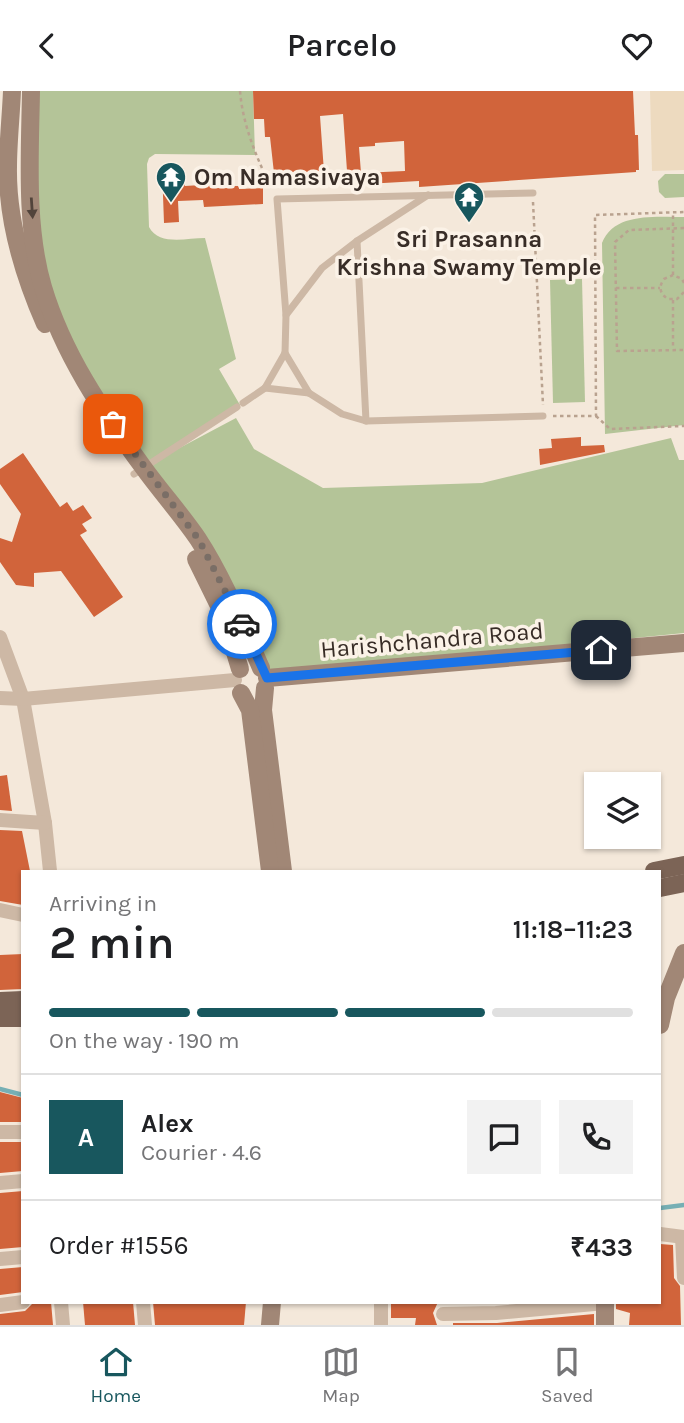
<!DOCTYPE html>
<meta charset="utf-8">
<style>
:root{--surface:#fff;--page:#f2f2f2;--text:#202124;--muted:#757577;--line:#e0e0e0;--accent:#18575e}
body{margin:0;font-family:Karla,sans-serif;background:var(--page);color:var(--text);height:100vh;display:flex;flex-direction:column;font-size:26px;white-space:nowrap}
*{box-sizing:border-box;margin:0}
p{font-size:23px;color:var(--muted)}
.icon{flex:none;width:38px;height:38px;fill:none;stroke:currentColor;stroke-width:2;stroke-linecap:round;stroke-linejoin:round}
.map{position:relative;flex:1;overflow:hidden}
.sheet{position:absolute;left:21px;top:779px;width:640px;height:434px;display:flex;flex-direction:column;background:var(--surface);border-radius:0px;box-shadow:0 2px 5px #0004}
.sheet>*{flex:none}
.buttons{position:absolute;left:584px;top:681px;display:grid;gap:14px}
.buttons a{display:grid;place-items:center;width:77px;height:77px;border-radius:0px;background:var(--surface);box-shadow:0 2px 5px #0004;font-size:35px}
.pin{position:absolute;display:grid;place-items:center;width:60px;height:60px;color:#fff;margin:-30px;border-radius:14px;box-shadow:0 4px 10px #0006}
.courier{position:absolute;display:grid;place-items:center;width:70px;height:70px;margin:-35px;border:5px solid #1a73e8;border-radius:50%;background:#fff;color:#222;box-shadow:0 2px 9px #0007}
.headline em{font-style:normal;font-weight:600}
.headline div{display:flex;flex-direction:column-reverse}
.headline{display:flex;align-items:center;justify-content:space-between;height:119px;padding:0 28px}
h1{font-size:46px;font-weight:600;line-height:52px}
.bar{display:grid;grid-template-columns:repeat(4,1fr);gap:10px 7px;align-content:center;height:84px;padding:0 28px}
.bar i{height:9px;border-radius:5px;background:var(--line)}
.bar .on{background:var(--accent)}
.bar p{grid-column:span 4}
.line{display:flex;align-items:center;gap:18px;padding:0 28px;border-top:2px solid var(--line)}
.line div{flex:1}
.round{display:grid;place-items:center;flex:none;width:74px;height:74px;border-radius:0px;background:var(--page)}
header{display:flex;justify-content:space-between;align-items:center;height:91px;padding:0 28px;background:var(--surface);font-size:32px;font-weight:600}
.tab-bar{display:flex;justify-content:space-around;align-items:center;height:98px;border-top:2px solid var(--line);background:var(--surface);font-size:19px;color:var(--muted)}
.tab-bar a{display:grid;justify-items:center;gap:4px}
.tab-bar .on{color:var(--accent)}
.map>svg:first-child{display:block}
</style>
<header><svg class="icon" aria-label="back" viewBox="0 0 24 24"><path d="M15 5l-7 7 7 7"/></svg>Parcelo<svg class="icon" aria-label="heart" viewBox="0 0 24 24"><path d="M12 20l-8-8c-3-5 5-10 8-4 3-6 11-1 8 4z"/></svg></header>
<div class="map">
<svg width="684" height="1234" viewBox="0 0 684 1234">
<rect width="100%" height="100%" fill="#f4e8da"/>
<g fill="#b4c498">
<path d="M 33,0 L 253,0 L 255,64 L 155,63 L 149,67 L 147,73 L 149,136 C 159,155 186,147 205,147 L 236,268 L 219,278 L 240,314 L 153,371 L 236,327 L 254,358 L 323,397 L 482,392 L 671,347 L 679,369 L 684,369 L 684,542 L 266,584 L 208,467 L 82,289 L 43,195 Z"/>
<path d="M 665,83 L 684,83 L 684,106 L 665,107 L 659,101 L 658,90 Z"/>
<path d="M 684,126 L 684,334 L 605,343 L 602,152 C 614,121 656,126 684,126 Z"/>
<path d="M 582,188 L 585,311 L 553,312 L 550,189 Z"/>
</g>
<path fill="#eddabf" d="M 650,0 L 684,0 L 684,79 L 652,80 Z"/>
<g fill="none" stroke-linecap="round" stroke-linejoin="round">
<g stroke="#76afb4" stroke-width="4.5">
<path d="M 0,998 L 23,1004"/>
<path d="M 660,1117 L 684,1114"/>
</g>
</g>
<g fill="#d1643b" fill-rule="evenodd">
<path d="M 253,0 L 633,0 L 635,44 L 638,44 L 639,79 L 636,79 L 636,81 L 419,96 L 419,90 L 348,94 L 343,23 L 320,25 L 325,95 L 299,96 L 285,92 L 274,82 L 270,46 L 265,46 L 264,28 L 254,28 ZM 404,50 L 405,80 L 361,82 L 359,56 L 375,55 L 375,52 Z"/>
<path d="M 162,77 L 184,77 L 185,95 L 233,92 L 233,95 L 239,95 L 239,98 L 263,97 L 263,113 L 204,116 L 203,109 L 178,110 L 179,131 L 164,132 Z"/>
<path d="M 581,346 L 581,355 L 604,354 L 605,361 L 540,374 L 539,358 L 552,357 L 551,348 Z"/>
<path d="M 23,362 L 60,416 L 67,411 L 73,420 L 83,414 L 92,427 L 82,433 L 87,440 L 80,444 L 123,506 L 94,526 L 61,480 L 34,482 L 34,496 L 16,494 L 0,471 L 0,447 L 12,451 L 21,423 L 0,393 L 0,378 Z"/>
<path d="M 7,684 L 12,720 L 0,719 L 0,685 Z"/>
<path d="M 0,739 L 22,740 L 30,780 L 23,780 L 23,814 L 0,810 Z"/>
<path d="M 23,863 L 23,898 L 0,899 L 0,864 Z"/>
<path d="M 0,1001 L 23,1007 L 23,1031 L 0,1031 Z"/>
<path d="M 0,1051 L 23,1051 L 23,1080 L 0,1082 Z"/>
<path d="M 23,1100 L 23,1156 L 0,1158 L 0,1102 Z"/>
<path d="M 660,1153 L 673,1154 L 674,1187 L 680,1195 L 681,1234 L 629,1234 L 630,1222 L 616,1218 L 616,1211 L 660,1211 Z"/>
<path d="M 23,1176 L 23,1201 L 0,1204 L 0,1178 Z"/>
<path d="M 51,1211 L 53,1234 L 0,1234 L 0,1223 L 25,1220 L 32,1213 Z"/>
<path d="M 83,1211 L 133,1211 L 135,1234 L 85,1234 Z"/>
<path d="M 153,1211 L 246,1211 L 244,1234 L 155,1234 Z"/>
<path d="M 391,1211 L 438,1211 L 433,1222 L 437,1234 L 415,1234 L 416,1227 L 391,1227 Z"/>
<path d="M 594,1223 L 594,1234 L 453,1234 L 453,1232 L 497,1232 Z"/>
</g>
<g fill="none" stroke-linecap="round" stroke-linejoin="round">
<g stroke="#b9a28f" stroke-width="2.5" stroke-dasharray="3.5 3.5" stroke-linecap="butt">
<path d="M 240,0 C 243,36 257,67 272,99"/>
<path d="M 533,111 L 543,314"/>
<path d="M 684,137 L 629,139 L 615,151 L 617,260 L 684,259"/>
<path d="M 537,184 L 593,182"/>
<path d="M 673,184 L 673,122"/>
<path d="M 684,192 L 682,188 L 673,184 L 664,188 C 658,196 660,203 668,208 L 677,208 L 684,201"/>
<path d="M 616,197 L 660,197"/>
<path d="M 673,209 L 673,258"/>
<path d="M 553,325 L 596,325 L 595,124 L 684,121"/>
<path d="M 596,325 L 610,338 L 684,335"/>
</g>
<g stroke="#cdb8a5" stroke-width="7">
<path d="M 357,150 L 366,330"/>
<path d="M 286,224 L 277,108 L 533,102"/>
<path d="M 285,262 L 309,302"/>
<path d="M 265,297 L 309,302 L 342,323 L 366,330 L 543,325"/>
<path d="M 243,312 L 265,297 L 285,262 L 286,224 L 322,177 L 357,150 L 428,104"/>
<path d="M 134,383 L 237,316"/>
</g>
<g stroke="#cdb8a5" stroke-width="14">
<path d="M 0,546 L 23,608 L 45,732 L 50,780"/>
<path d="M 0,607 L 23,608 L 235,589"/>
<path d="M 0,729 L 45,732"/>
<path d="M 0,819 L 23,824"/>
<path d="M 0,1041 L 23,1041"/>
<path d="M 0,1092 L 23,1090"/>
<path d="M 660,1143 L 684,1146"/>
<path d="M 682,1146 L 684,1187"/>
<path d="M 0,1168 L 23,1166"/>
<path d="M 61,1211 L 63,1234"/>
<path d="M 143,1211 L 145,1234"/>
<path d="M 0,1214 L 23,1211"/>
<path d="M 443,1223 L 496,1222 L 605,1212"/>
<path d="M 381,1234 L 381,1211"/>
</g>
<g stroke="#a18776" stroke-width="18">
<path d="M 12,0 C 11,25 8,51 8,76 C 7,130 24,185 45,233"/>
<path d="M 31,0 C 30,62 25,136 43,196 C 63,263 102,320 143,376 C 161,401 181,423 198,448 C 224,488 242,534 261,577"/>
<path d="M 196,468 L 224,525 L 240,578"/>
<path d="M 267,587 L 684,552"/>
<path d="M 265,597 L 263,619 L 283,780"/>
<path d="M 241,602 L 250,619 L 270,780"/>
<path d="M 660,934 L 666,907 L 684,862"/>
<path d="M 270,1234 L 272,1211"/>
<path d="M 605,1234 L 605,1211"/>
</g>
<g stroke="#7c6456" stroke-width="18">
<path d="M 654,780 L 684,774"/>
<path d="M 660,797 L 684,792"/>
<path d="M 0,910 L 23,909"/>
<path d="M 0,927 L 23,927"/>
</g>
</g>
<defs><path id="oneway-solid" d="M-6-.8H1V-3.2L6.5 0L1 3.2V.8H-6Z" transform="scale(1.75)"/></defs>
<use fill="#52443b" href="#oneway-solid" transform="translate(32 117) rotate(86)"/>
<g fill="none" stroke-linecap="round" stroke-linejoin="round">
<path stroke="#7a6e66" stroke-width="7" stroke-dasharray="0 12.6" d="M 113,333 L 199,449 L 242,533"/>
<path stroke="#1a73e8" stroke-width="9" d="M 242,533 L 267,587 L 601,559"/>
</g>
<defs>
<g id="temple-pin" transform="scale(1.575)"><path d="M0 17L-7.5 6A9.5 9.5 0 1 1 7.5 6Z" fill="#18575e" stroke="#fbf2e7"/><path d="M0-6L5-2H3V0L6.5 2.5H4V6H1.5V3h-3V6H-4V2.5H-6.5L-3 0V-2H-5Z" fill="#fff"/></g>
</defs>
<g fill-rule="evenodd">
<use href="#temple-pin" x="171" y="86"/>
<use href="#temple-pin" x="469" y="106"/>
</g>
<g text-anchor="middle" stroke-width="7" stroke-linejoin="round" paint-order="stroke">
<g font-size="24" font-weight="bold" fill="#382d27" stroke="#fbf2e7" text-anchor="start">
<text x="194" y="94">Om Namasivaya</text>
<text x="469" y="156" text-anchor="middle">Sri Prasanna<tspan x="469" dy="28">Krishna Swamy Temple</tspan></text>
</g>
<g font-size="24" fill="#382d27" stroke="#fbf2e7">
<text transform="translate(432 549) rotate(-5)" y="8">Harishchandra Road</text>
</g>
</g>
</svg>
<div class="buttons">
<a><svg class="icon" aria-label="layers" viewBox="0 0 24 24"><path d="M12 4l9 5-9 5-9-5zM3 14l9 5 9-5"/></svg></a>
</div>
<div class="pin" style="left:113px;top:333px;background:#ea580c"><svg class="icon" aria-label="bag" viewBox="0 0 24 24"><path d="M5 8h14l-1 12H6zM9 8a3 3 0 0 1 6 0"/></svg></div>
<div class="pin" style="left:601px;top:559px;background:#1f2937"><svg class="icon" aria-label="home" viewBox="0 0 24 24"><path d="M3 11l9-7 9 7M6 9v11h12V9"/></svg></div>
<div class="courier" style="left:242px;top:533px"><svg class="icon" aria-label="car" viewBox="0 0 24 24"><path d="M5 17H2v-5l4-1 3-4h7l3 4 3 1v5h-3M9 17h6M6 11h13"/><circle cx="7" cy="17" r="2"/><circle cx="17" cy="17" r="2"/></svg></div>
<section class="sheet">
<div class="headline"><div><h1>2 min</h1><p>Arriving in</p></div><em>11:18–11:23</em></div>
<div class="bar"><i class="on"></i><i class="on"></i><i class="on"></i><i></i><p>On the way · 190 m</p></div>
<div class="line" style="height:126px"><b class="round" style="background:var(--accent);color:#fff">A</b><div><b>Alex</b><p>Courier · 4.6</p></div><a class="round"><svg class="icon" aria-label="chat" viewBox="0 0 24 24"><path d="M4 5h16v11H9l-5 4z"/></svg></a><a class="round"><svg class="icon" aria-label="phone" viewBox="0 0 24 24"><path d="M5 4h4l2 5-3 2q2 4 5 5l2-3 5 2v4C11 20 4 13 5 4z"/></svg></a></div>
<div class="line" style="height:91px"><div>Order #1556</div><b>₹433</b></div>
</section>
</div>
<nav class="tab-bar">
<a class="on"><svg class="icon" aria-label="home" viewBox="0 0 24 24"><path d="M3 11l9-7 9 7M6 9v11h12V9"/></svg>Home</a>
<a><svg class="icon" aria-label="map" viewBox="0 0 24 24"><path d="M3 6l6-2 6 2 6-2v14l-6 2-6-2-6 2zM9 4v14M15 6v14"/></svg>Map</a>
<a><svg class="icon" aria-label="saved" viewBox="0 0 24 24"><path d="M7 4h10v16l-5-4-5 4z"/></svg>Saved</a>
</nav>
